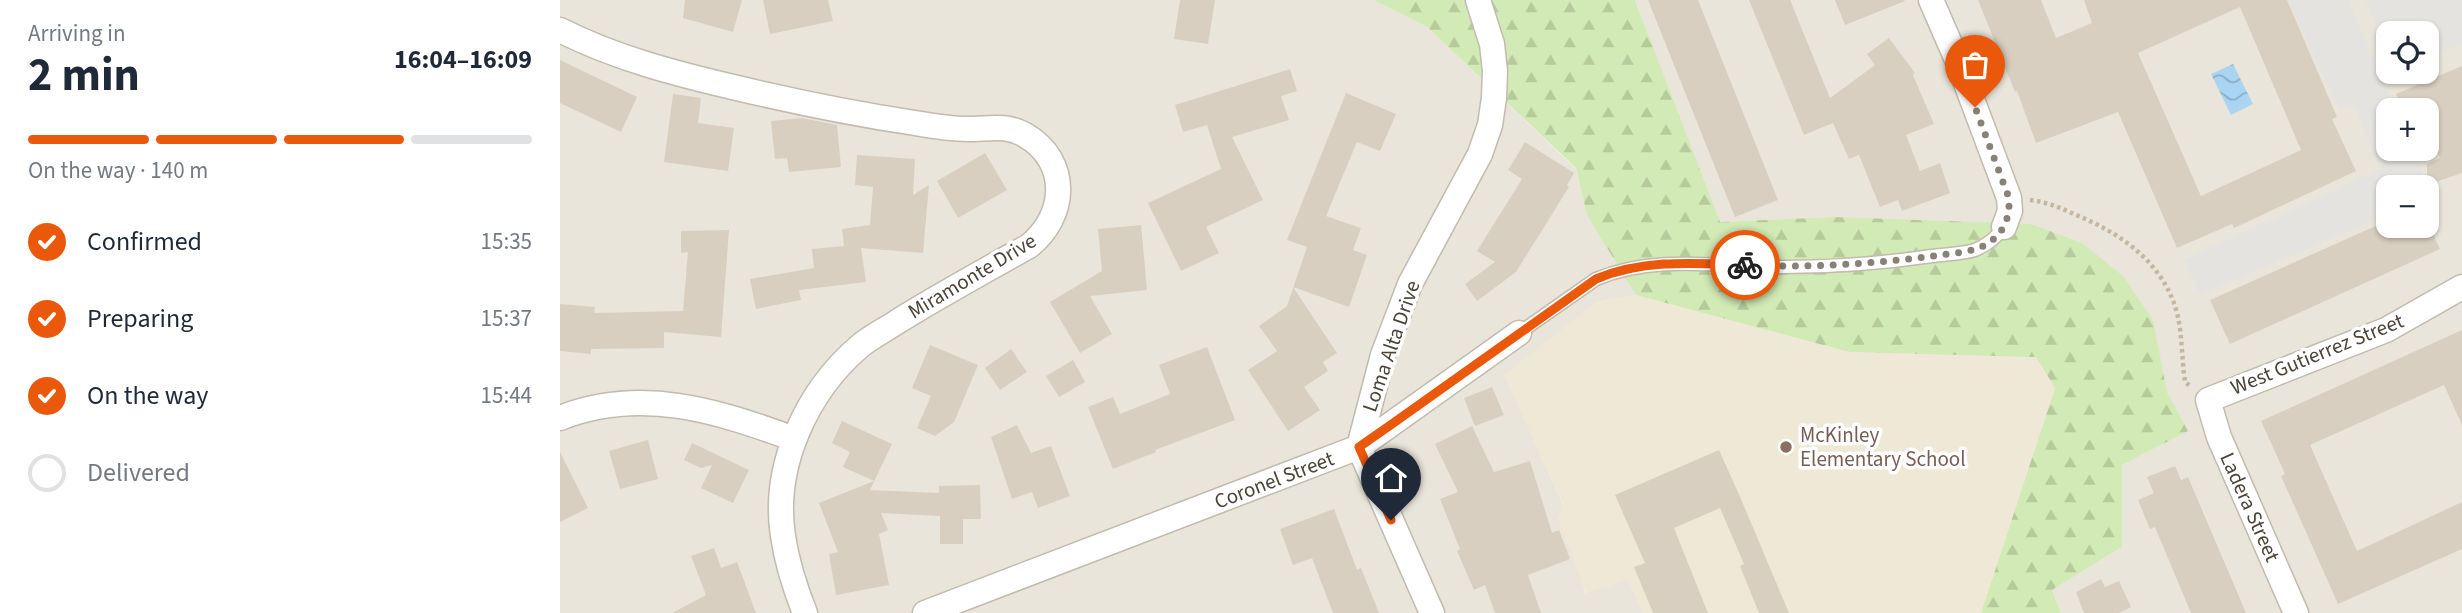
<!DOCTYPE html>
<meta charset="utf-8">
<style>
:root{--surface:#fff;--page:#f6f6f7;--text:#1f2937;--muted:#747a83;--line:#e0e1e3;--accent:#ea580c}
body{margin:0;font-family:"Source Sans 3",sans-serif;background:var(--page);color:var(--text);height:100vh;display:flex;flex-direction:column;font-size:26px;white-space:nowrap}
*{box-sizing:border-box;margin:0}
p{font-size:23px;color:var(--muted)}
.icon{flex:none;width:38px;height:38px;fill:none;stroke:currentColor;stroke-width:2;stroke-linecap:round;stroke-linejoin:round}
.map{position:relative;flex:1;overflow:hidden}
.sheet{display:flex;flex-direction:column;background:var(--surface);width:560px}
.sheet>*{flex:none}
.controls{position:absolute;left:1816px;top:21px;display:grid;gap:14px}
.controls a{display:grid;place-items:center;width:63px;height:63px;border-radius:14px;background:var(--surface);box-shadow:0 2px 5px #0004;font-size:35px}
.pin{position:absolute;display:grid;place-items:center;width:60px;height:60px;color:#fff;margin:-72px -30px;border-radius:50% 50% 50% 0;rotate:-45deg;box-shadow:0 0 7px #0007}
.pin .icon{rotate:45deg}
.courier{position:absolute;display:grid;place-items:center;width:70px;height:70px;margin:-35px;border:5px solid #ea580c;border-radius:50%;background:#fff;color:#222;box-shadow:0 2px 9px #0007}
.head em{font-style:normal;font-weight:700}
.head div{display:flex;flex-direction:column-reverse}
.head{display:flex;align-items:center;justify-content:space-between;height:119px;padding:0 28px}
h1{font-size:46px;font-weight:700;line-height:52px}
.bar{display:grid;grid-template-columns:repeat(4,1fr);gap:10px 7px;align-content:center;height:84px;padding:0 28px}
.bar i{height:9px;border-radius:5px;background:var(--line)}
.bar .on{background:var(--accent)}
.bar p{grid-column:span 4}
ol{padding:0 28px;list-style:none}
li{display:flex;align-items:center;gap:21px;height:77px}
li p{margin-inline-start:auto}
li .icon{padding:7px;border-radius:50%;background:var(--accent);color:#fff;stroke-width:4}
li:last-child{color:var(--muted)}
li i{width:38px;height:38px;border:4px solid var(--line);border-radius:50%}
main{display:flex;flex:1;min-height:0}
.map>svg:first-child{display:block}
</style>
<main>
<section class="sheet">
<div class="head"><div><h1>2 min</h1><p>Arriving in</p></div><em>16:04–16:09</em></div>
<div class="bar"><i class="on"></i><i class="on"></i><i class="on"></i><i></i><p>On the way · 140 m</p></div>
<ol>
<li><svg class="icon" aria-label="check" viewBox="0 0 24 24"><path d="M5 12l5 5 9-10"/></svg>Confirmed<p>15:35</p></li>
<li><svg class="icon" aria-label="check" viewBox="0 0 24 24"><path d="M5 12l5 5 9-10"/></svg>Preparing<p>15:37</p></li>
<li><svg class="icon" aria-label="check" viewBox="0 0 24 24"><path d="M5 12l5 5 9-10"/></svg>On the way<p>15:44</p></li>
<li><i></i>Delivered</li>
</ol>
</section>
<div class="map">
<svg width="1902" height="613" viewBox="0 0 1902 613">
<defs>
<pattern id="forest-firs" width="22" height="20" patternUnits="userSpaceOnUse" patternTransform="scale(1.75)"><rect width="22" height="20" fill="#d2eab5"/><path d="M5 1l3.5 6h-7zM16 11l3.5 6h-7z" fill="#b6ca9c"/></pattern>
<pattern id="water-waves" width="16" height="10" patternUnits="userSpaceOnUse" patternTransform="scale(1.75)"><rect width="16" height="10" fill="#a9d4f2"/><path d="M0 5q4-4 8 0t8 0" fill="none" stroke="#8caec5"/></pattern>
</defs>
<rect width="100%" height="100%" fill="#f6f3ec"/>
<g fill="#eae5da" fill-rule="evenodd">
<path d="M 0,0 L 813,0 L 867,27 L 1016,169 L 1025,206 L 1076,295 L 1037,302 L 945,375 L 1004,507 L 1025,593 L 1068,579 L 1084,613 L 0,613 Z"/>
<path d="M 1075,0 L 1902,0 L 1902,613 L 1501,613 L 1492,590 L 1562,547 L 1562,465 L 1627,431 L 1607,392 L 1592,320 L 1272,217 L 1159,222 ZM 1829,33 L 1867,33 L 1867,72 L 1829,72 ZM 1829,110 L 1867,110 L 1867,149 L 1829,149 ZM 1829,187 L 1867,187 L 1867,226 L 1829,226 Z"/>
</g>
<path fill="#efe8d6" d="M 1076,295 L 1289,352 L 1476,356 L 1495,388 L 1421,613 L 1084,613 L 1068,579 L 1026,593 L 998,519 L 1004,506 L 944,375 L 1037,302 Z"/>
<path fill="url(#forest-firs)" d="M 813,0 L 1075,0 L 1160,222 L 1272,217 L 1471,224 L 1522,243 L 1563,276 L 1593,320 L 1607,392 L 1628,431 L 1562,465 L 1562,547 L 1492,590 L 1501,613 L 1421,613 L 1495,388 L 1476,357 L 1289,352 L 1076,295 L 1027,215 L 1016,168 L 867,27 Z"/>
<g fill="#e5e3e0">
<path d="M 1728,0 L 1788,0 L 1836,110 L 1829,110 L 1829,149 L 1852,149 L 1873,196 L 1867,198 L 1867,187 L 1829,187 L 1829,214 L 1640,295 L 1624,260 L 1820,169 L 1794,105 L 1780,110 Z"/>
<path d="M 1806,0 L 1902,0 L 1902,43 L 1867,59 L 1867,33 L 1829,33 L 1829,60 Z"/>
</g>
<path fill="url(#water-waves)" d="M 1673,64 L 1693,104 L 1671,115 L 1651,74 Z"/>
<g fill="#d8cfc1" fill-rule="evenodd">
<path d="M 125,0 L 182,0 L 173,32 L 123,18 Z"/>
<path d="M 203,0 L 268,0 L 273,21 L 210,34 Z"/>
<path d="M 620,0 L 655,0 L 648,44 L 614,39 Z"/>
<path d="M 1088,0 L 1138,0 L 1218,200 L 1175,217 Z"/>
<path d="M 1189,0 L 1230,0 L 1270,98 L 1315,65 L 1307,54 L 1329,38 L 1355,73 L 1353,75 L 1374,124 L 1346,135 L 1360,171 L 1380,163 L 1390,193 L 1342,211 L 1338,200 L 1320,207 L 1299,155 L 1289,159 L 1273,123 L 1244,135 Z"/>
<path d="M 1275,0 L 1344,0 L 1345,1 L 1285,25 Z"/>
<path d="M 1418,0 L 1481,0 L 1496,38 L 1532,23 L 1524,0 L 1727,0 L 1777,117 L 1772,119 L 1796,171 L 1674,228 L 1672,224 L 1617,248 L 1558,112 L 1476,143 L 1457,91 L 1455,92 ZM 1680,7 L 1741,150 L 1641,196 L 1578,53 Z"/>
<path d="M 0,60 L 77,97 L 61,132 L 0,103 Z"/>
<path d="M 1902,66 L 1902,173 L 1867,185 L 1867,164 L 1880,158 L 1867,130 L 1867,110 L 1843,110 L 1836,94 Z"/>
<path d="M 730,69 L 737,91 L 721,96 L 729,120 L 672,137 L 703,200 L 646,227 L 659,253 L 621,271 L 588,203 L 661,169 L 647,125 L 623,132 L 615,105 Z"/>
<path d="M 786,93 L 836,114 L 820,151 L 797,142 L 766,216 L 801,228 L 793,250 L 807,255 L 789,307 L 733,287 L 777,353 L 763,362 L 768,371 L 744,387 L 760,410 L 728,431 L 688,370 L 717,351 L 699,326 L 727,306 L 747,247 L 727,240 Z"/>
<path d="M 113,94 L 141,98 L 138,123 L 174,128 L 168,171 L 104,162 Z"/>
<path d="M 242,118 L 277,125 L 281,167 L 229,172 L 227,158 L 215,159 L 211,121 Z"/>
<path d="M 965,142 L 1014,173 L 1007,185 L 1009,187 L 956,272 L 917,301 L 905,284 L 935,262 L 917,251 L 962,179 L 948,170 Z"/>
<path d="M 425,153 L 447,190 L 398,218 L 377,181 Z"/>
<path d="M 297,155 L 355,159 L 353,195 L 369,185 L 363,253 L 301,248 L 306,282 L 239,290 L 241,300 L 196,309 L 190,279 L 254,268 L 252,249 L 284,246 L 282,229 L 310,225 L 313,187 L 295,185 Z"/>
<path d="M 1829,220 L 1829,226 L 1869,226 L 1880,249 L 1670,344 L 1650,300 Z"/>
<path d="M 581,225 L 587,290 L 530,296 L 552,334 L 520,353 L 490,302 L 542,271 L 538,229 Z"/>
<path d="M 169,230 L 161,337 L 104,332 L 104,348 L 31,349 L 31,354 L 0,351 L 0,304 L 35,307 L 34,313 L 123,311 L 128,252 L 121,253 L 121,231 Z"/>
<path d="M 1902,330 L 1902,425 L 1884,385 L 1750,445 L 1797,551 L 1902,502 L 1902,549 L 1778,604 L 1721,476 L 1725,474 L 1701,421 Z"/>
<path d="M 370,345 L 418,365 L 394,422 L 375,436 L 357,428 L 371,396 L 352,388 Z"/>
<path d="M 647,347 L 675,420 L 595,450 L 596,452 L 553,469 L 528,407 L 553,397 L 560,414 L 610,394 L 599,365 Z"/>
<path d="M 451,349 L 467,372 L 440,390 L 425,368 Z"/>
<path d="M 513,360 L 525,382 L 499,397 L 486,376 Z"/>
<path d="M 932,387 L 944,415 L 915,426 L 904,398 Z"/>
<path d="M 282,421 L 332,444 L 310,490 L 379,493 L 379,486 L 420,485 L 421,519 L 403,519 L 403,544 L 380,544 L 380,516 L 321,513 L 328,530 L 319,534 L 329,585 L 276,595 L 269,554 L 278,552 L 259,503 L 314,481 L 283,467 L 290,452 L 272,443 Z"/>
<path d="M 457,425 L 471,453 L 491,446 L 510,496 L 478,508 L 472,492 L 452,499 L 431,437 Z"/>
<path d="M 912,426 L 934,472 L 970,461 L 992,533 L 999,530 L 1010,559 L 968,575 L 981,613 L 935,613 L 925,585 L 914,590 L 897,551 L 900,549 L 880,499 L 898,492 L 875,444 Z"/>
<path d="M 88,440 L 98,479 L 60,489 L 49,451 Z"/>
<path d="M 132,443 L 189,470 L 173,503 L 141,488 L 152,465 L 141,468 L 124,460 Z"/>
<path d="M 1159,450 L 1181,499 L 1229,613 L 1199,613 L 1180,566 L 1184,564 L 1160,508 L 1114,528 L 1148,613 L 1093,613 L 1074,567 L 1085,563 L 1055,495 Z"/>
<path d="M 0,452 L 28,508 L 0,522 Z"/>
<path d="M 1615,466 L 1621,480 L 1628,477 L 1686,613 L 1631,613 L 1595,527 L 1590,529 L 1578,500 L 1594,493 L 1587,477 Z"/>
<path d="M 774,509 L 797,570 L 801,568 L 819,613 L 773,613 L 752,558 L 733,565 L 720,529 Z"/>
<path d="M 154,548 L 161,568 L 177,562 L 196,613 L 112,613 L 146,595 L 131,556 Z"/>
<path d="M 1541,579 L 1545,587 L 1559,581 L 1571,607 L 1559,613 L 1524,613 L 1516,592 Z"/>
</g>
<g fill="none" stroke-linecap="round" stroke-linejoin="round">
<g stroke="#c2bbae" stroke-width="15">
<path id="lane" d="M 959,333 L 1036,279 C 1096,254 1160,267 1222,267 C 1271,267 1324,263 1372,256 C 1386,254 1402,254 1415,250 C 1427,245 1437,237 1444,227"/>
</g>
<g stroke="#c2bbae" stroke-width="27">
<g id="street">
<path d="M 1371,0 L 1398,62 L 1449,198 L 1450,211 L 1444,227"/>
<path d="M 0,30 C 55,58 117,74 177,88 C 236,102 295,114 355,123 C 372,126 391,129 408,129 C 429,129 446,124 465,135 C 510,161 507,216 469,246 C 426,270 382,294 340,320 C 327,329 312,336 300,346 C 247,391 212,466 223,536 C 227,563 235,588 245,613"/>
<path d="M 0,418 C 81,386 158,411 234,439"/>
<path d="M 365,613 L 799,447 L 959,333"/>
<path d="M 872,613 L 799,447 L 823,355 L 850,284 L 920,154 L 930,125 L 934,98 L 935,71 L 932,44 L 918,0"/>
<path d="M 1736,613 L 1659,437 L 1648,400 L 1826,330 L 1902,287"/>
</g>
</g>
<path stroke="#c4b79f" stroke-width="4.5" stroke-dasharray="3.5 3.5" stroke-linecap="butt" d="M 1470,200 C 1487,202 1501,208 1516,215 C 1563,234 1606,265 1618,317 C 1622,335 1622,362 1625,382 L 1630,386"/>
<use href="#lane" stroke="#fff" stroke-width="12"/>
<use href="#street" stroke="#fff" stroke-width="24"/>
</g>
<g fill="none" stroke-linecap="round" stroke-linejoin="round">
<path stroke="#878178" stroke-width="7" stroke-dasharray="0 12.6" d="M 1185,265 C 1247,268 1312,264 1374,256 C 1392,253 1411,253 1427,244 C 1444,233 1450,218 1449,198 L 1415,107"/>
<path stroke="#ea580c" stroke-width="9" d="M 831,520 L 799,447 L 832,424 L 1036,279 C 1083,259 1135,263 1185,265"/>
</g>
<circle fill="#8d6e63" stroke="#fff" stroke-width="2.5" cx="1226" cy="447" r="7"/>
<g text-anchor="middle" stroke-width="7" stroke-linejoin="round" paint-order="stroke">
<g font-size="21" fill="#4b4439" stroke="#fff">
<text transform="translate(412 276) rotate(-31)" y="7">Miramonte Drive</text>
<text transform="translate(831 346) rotate(-71)" y="7">Loma Alta Drive</text>
<text transform="translate(1757 354) rotate(-22)" y="7">West Gutierrez Street</text>
<text transform="translate(714 480) rotate(-21)" y="7">Coronel Street</text>
<text transform="translate(1690 507) rotate(66)" y="7">Ladera Street</text>
</g>
<g font-size="21" fill="#785e54" stroke="#fff" text-anchor="start">
<text x="1240" y="442">McKinley<tspan x="1240" dy="24">Elementary School</tspan></text>
</g>
</g>
</svg>
<div class="controls">
<a><svg class="icon" aria-label="locate" viewBox="0 0 24 24"><circle cx="12" cy="12" r="6"/><path d="M12 2v4M12 18v4M2 12h4M18 12h4"/></svg></a>
<a>+</a>
<a>−</a>
</div>
<div class="pin" style="left:1415px;top:107px;background:#ea580c"><svg class="icon" aria-label="bag" viewBox="0 0 24 24"><path d="M5 8h14l-1 12H6zM9 8a3 3 0 0 1 6 0"/></svg></div>
<div class="pin" style="left:831px;top:520px;background:#1f2937"><svg class="icon" aria-label="home" viewBox="0 0 24 24"><path d="M3 11l9-7 9 7M6 9v11h12V9"/></svg></div>
<div class="courier" style="left:1185px;top:265px"><svg class="icon" aria-label="bike" viewBox="0 0 24 24"><circle cx="6" cy="16" r="4"/><circle cx="18" cy="16" r="4"/><path d="M6 16l4-8h5l3 8M10 8l3 8H6M13 5h3"/></svg></div>
</div>
</main>
